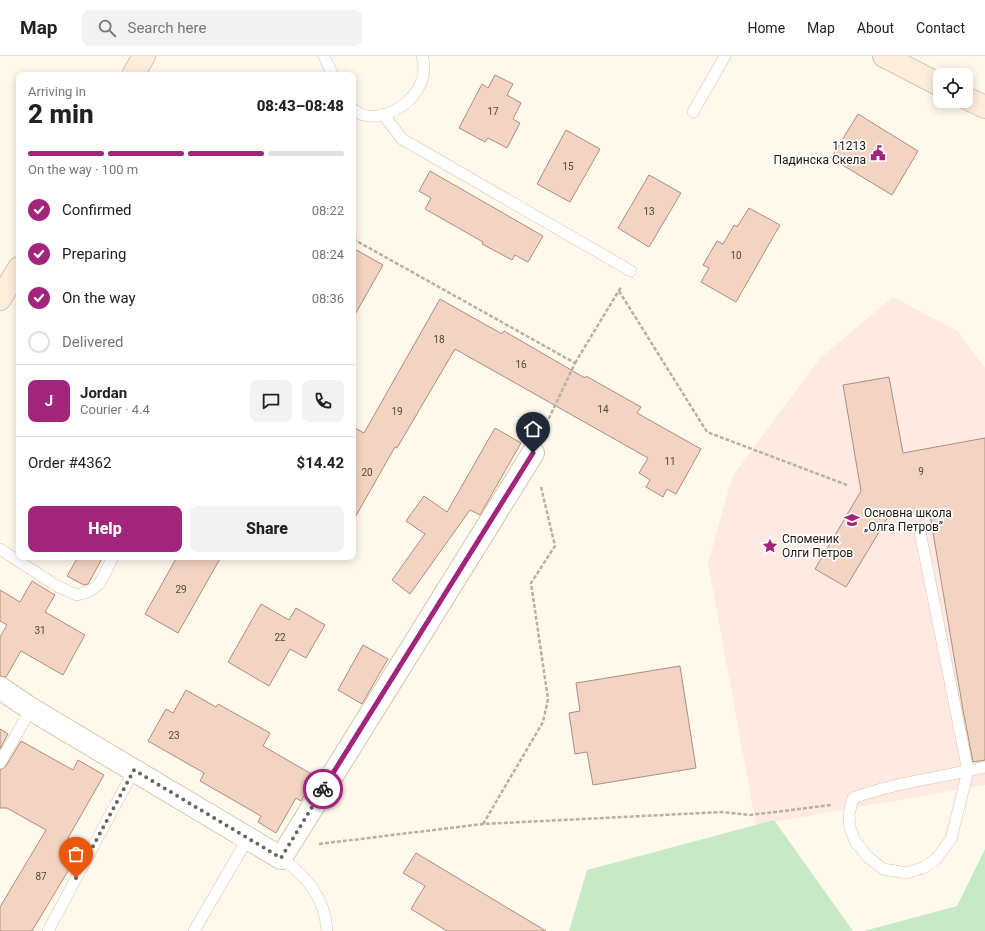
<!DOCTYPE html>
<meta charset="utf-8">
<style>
:root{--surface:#fff;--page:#f2f2f2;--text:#222;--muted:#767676;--line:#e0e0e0;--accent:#a0257b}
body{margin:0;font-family:Roboto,sans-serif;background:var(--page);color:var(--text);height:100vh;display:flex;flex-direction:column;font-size:15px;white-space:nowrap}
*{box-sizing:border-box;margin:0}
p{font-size:13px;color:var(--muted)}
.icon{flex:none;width:22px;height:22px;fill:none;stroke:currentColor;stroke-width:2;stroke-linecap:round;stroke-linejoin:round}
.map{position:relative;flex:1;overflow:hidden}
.panel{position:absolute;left:16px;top:16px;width:340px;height:488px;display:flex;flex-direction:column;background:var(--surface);border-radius:8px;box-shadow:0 2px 10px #0003}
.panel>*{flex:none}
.fabs{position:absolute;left:933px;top:12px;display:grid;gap:8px}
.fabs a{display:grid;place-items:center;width:40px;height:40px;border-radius:8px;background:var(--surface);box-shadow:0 2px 10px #0003;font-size:20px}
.pin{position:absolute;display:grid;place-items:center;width:34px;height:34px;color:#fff;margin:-41px -17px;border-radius:50% 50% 50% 0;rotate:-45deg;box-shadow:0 0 4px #0007}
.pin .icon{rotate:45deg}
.courier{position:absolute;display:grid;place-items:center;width:40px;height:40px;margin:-20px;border:3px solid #a0257b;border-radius:50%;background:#fff;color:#222;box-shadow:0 1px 5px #0007}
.headline em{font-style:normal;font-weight:800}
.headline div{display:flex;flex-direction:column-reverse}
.headline{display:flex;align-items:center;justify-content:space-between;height:68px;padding:0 12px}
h1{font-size:26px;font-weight:800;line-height:30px}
.bar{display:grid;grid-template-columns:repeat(4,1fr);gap:6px 4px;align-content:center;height:48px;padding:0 12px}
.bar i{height:5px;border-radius:3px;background:var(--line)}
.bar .on{background:var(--accent)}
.bar p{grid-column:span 4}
.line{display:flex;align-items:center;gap:10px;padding:0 12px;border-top:1px solid var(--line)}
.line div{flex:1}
.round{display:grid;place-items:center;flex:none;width:42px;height:42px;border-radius:8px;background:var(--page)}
ol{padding:0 12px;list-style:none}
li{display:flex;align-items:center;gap:12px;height:44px}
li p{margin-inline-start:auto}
li .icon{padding:4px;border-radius:50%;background:var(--accent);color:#fff;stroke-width:4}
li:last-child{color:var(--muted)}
li i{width:22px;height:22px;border:2px solid var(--line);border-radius:50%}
.button{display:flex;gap:8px;margin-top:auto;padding:8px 12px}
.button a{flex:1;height:46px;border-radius:8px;background:var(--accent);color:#fff;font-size:16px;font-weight:800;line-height:46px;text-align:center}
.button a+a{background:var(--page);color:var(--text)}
header{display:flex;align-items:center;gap:24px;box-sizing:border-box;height:56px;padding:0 20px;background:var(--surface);border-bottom:1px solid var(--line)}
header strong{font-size:19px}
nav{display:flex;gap:22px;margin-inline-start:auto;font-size:14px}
.search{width:280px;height:36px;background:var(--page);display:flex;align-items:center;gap:10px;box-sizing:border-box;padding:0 14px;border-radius:8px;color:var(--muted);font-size:15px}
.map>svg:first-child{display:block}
</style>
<header>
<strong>Map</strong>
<div class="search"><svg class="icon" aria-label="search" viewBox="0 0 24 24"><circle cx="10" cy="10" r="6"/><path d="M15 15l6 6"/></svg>Search here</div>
<nav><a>Home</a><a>Map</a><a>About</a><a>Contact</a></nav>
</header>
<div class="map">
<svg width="985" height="875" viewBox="0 0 985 875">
<rect width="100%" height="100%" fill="#fff9ed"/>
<path fill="#ffeae3" d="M 893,241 L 958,275 L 985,312 L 985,729 L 756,769 L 708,507 L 732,421 L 820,302 Z"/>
<g fill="#c7e9c5">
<path d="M 774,764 L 853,875 L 569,875 L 587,814 Z"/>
<path d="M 985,793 L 985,875 L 864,875 L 957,850 Z"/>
</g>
<g fill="#f3d3c2" stroke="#ac8e7f">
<path d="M 495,19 L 513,28 L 507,39 L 521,47 L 513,63 L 520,67 L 507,92 L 488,82 L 485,86 L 459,72 L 482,28 L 488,32 Z"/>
<path d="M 858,58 L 918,95 L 892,139 L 831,102 Z"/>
<path d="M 566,74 L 600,93 L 570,146 L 537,128 Z"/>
<path d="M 430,115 L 543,180 L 528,206 L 515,199 L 512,204 L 482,188 L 483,186 L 425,153 L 431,142 L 419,135 Z"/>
<path d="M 649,119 L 681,137 L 649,191 L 618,172 Z"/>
<path d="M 749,152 L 780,169 L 736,246 L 701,226 L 709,212 L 703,209 L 717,185 L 723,188 L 734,169 L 737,171 Z"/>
<path d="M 353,192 L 383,209 L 353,262 Z"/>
<path d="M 440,243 L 502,278 L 504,275 L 585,322 L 586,320 L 641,351 L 637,357 L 701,393 L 676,438 L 667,433 L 663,441 L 646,431 L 650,424 L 639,417 L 648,402 L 455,293 L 397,392 L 395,391 L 353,465 L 353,371 L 364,377 Z"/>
<path d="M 889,321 L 903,397 L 985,382 L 985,704 L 973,706 L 963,654 L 929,453 L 888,461 L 846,531 L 815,513 L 861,435 L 843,329 Z"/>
<path d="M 495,372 L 521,387 L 480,459 L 470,454 L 410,538 L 392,524 L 425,478 L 406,465 L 424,440 L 447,456 Z"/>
<path d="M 78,501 L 103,501 L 88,528 L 84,529 L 67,520 Z"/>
<path d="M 177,501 L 221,501 L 178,577 L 145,558 Z"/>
<path d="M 32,525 L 55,539 L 45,556 L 85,579 L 63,619 L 21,595 L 6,621 L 0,620 L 0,581 L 7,569 L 0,565 L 0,534 L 20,546 Z"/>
<path d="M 261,548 L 289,564 L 296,552 L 325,569 L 306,602 L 290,593 L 269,630 L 228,606 Z"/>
<path d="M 363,589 L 388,603 L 362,648 L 338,634 Z"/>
<path d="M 680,610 L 696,712 L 593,729 L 587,696 L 575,698 L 569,657 L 580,655 L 576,627 Z"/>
<path d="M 186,634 L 216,651 L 218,648 L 270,677 L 263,690 L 315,720 L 301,745 L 296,742 L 276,777 L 258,766 L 261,760 L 200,725 L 204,717 L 148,685 L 166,653 L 173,657 Z"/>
<path d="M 0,673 L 8,678 L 0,693 Z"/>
<path d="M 21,685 L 73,714 L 78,704 L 104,719 L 68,782 L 83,790 L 32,875 L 0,875 L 0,851 L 46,774 L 7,752 L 0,752 L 0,714 L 6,710 Z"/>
<path d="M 416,797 L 546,875 L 447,875 L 411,853 L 425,830 L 403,817 Z"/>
</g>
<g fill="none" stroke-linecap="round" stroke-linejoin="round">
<g stroke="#d5c6aa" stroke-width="12">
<g id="lane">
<path d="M 324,0 L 333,19"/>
<path d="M 353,53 C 356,55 360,58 363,59 C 395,67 433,32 422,0"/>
<path d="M 693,56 L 725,0"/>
<path d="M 383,58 L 402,83 L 631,215"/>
<path d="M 919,471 L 968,715 L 951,783 L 936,803 L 925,811 L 907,817 L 883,813 L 868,801 L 855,785 L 850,772 L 849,758 L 853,742 C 894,727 942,721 985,711"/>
<path d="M 0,493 L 57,530 L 77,539 L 90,535 L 100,527 L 113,501"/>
<path d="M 0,707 L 31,653"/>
<path d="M 281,802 C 307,821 325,841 327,875"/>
<path d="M 48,875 L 134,714"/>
<path d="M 194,875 L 248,782"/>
</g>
</g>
<g stroke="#d5c6aa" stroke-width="24">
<path id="street" d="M 0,632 L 31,653 L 281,802 L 533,397"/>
</g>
<g stroke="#d5c6aa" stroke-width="24">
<g id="secondary">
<path d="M 884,0 L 940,29"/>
<path d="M 133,19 L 144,0"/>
<path d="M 966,42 L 985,51"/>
<path d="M 0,243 L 19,212"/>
</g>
</g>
<g stroke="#b7b1a5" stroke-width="2.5" stroke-dasharray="4 2" stroke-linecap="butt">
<path d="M 353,183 L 575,307 L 543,375"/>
<path d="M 619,235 L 707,376 L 847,429"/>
<path d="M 575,307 L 621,231"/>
<path d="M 483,768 L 543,666 L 548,643 L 531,527 L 555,490 L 541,431"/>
<path d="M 319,788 L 483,768 L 722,756 L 750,759 L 831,749"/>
</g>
<use href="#lane" stroke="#fff" stroke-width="11"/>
<use href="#street" stroke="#fff" stroke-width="22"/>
<use href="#secondary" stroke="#fdeddc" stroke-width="22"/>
</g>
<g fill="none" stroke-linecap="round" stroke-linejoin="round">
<path stroke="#6c675b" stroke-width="4" stroke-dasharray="0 7.2" d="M 76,822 L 134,714 L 281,802 L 323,733"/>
<path stroke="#a0257b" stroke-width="5" d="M 323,733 L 533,397"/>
</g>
<defs>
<g id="civic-bare" transform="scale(1.2)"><path d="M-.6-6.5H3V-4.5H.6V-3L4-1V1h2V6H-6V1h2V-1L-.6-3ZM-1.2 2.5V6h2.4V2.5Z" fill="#a0257b" stroke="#fff" stroke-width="2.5" paint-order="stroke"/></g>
<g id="school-bare" transform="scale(1.2)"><path d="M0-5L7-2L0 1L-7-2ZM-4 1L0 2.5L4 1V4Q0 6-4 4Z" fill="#a0257b" stroke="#fff" stroke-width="2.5" paint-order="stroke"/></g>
<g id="sight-bare" transform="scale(1.2)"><path d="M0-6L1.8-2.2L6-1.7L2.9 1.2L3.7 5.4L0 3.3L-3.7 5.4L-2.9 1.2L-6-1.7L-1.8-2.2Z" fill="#a0257b" stroke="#fff" stroke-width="2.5" paint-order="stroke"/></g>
</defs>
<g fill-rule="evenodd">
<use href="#civic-bare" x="878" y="97"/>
<use href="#school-bare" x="852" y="464"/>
<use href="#sight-bare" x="770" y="490"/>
</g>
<g text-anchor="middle" stroke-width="3.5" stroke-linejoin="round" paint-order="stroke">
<g font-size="10" fill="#52473a">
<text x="493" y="59">17</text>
<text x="568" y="114">15</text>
<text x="649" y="159">13</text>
<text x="736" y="203">10</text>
<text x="439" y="287">18</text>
<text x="521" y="312">16</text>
<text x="603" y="357">14</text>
<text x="397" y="359">19</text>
<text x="670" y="409">11</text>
<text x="921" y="419">9</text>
<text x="367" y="420">20</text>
<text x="181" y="537">29</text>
<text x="40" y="578">31</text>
<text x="280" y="585">22</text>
<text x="174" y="683">23</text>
<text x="41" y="824">87</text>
</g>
<g font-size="12" fill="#1d180d" stroke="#fff" text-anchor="start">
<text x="866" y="94" text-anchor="end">11213<tspan x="866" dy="14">Падинска Скела</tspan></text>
<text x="864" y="461">Основна школа<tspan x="864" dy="14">„Олга Петров”</tspan></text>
<text x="782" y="487">Споменик<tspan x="782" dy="14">Олги Петров</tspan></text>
</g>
</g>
</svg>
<div class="fabs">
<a><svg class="icon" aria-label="locate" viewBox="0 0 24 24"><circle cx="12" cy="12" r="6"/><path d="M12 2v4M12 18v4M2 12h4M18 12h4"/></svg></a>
</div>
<div class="pin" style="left:76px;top:822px;background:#ea580c"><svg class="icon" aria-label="bag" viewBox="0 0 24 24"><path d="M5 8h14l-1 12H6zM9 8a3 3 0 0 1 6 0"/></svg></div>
<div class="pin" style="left:533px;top:397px;background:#1f2937"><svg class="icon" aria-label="home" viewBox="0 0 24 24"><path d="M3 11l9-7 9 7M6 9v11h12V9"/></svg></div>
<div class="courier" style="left:323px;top:733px"><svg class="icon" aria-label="bike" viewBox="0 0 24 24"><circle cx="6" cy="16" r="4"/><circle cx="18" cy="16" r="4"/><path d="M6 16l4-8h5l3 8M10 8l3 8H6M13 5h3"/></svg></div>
<section class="panel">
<div class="headline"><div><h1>2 min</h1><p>Arriving in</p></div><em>08:43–08:48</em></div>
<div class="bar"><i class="on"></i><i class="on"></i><i class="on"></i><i></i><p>On the way · 100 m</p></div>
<ol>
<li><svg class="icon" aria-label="check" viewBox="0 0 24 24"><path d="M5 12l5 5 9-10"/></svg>Confirmed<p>08:22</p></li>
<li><svg class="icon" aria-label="check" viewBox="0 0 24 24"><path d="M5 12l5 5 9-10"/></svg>Preparing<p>08:24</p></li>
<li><svg class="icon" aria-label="check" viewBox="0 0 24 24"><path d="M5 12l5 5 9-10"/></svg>On the way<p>08:36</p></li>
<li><i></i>Delivered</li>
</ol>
<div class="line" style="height:72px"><b class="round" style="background:var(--accent);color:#fff">J</b><div><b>Jordan</b><p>Courier · 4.4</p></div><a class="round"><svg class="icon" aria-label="chat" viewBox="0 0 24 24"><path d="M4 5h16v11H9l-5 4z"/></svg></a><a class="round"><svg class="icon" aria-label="phone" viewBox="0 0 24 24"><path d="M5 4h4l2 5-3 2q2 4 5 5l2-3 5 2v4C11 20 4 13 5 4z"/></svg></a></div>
<div class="line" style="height:52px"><div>Order #4362</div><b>$14.42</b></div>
<div class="button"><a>Help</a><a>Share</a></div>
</section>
</div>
